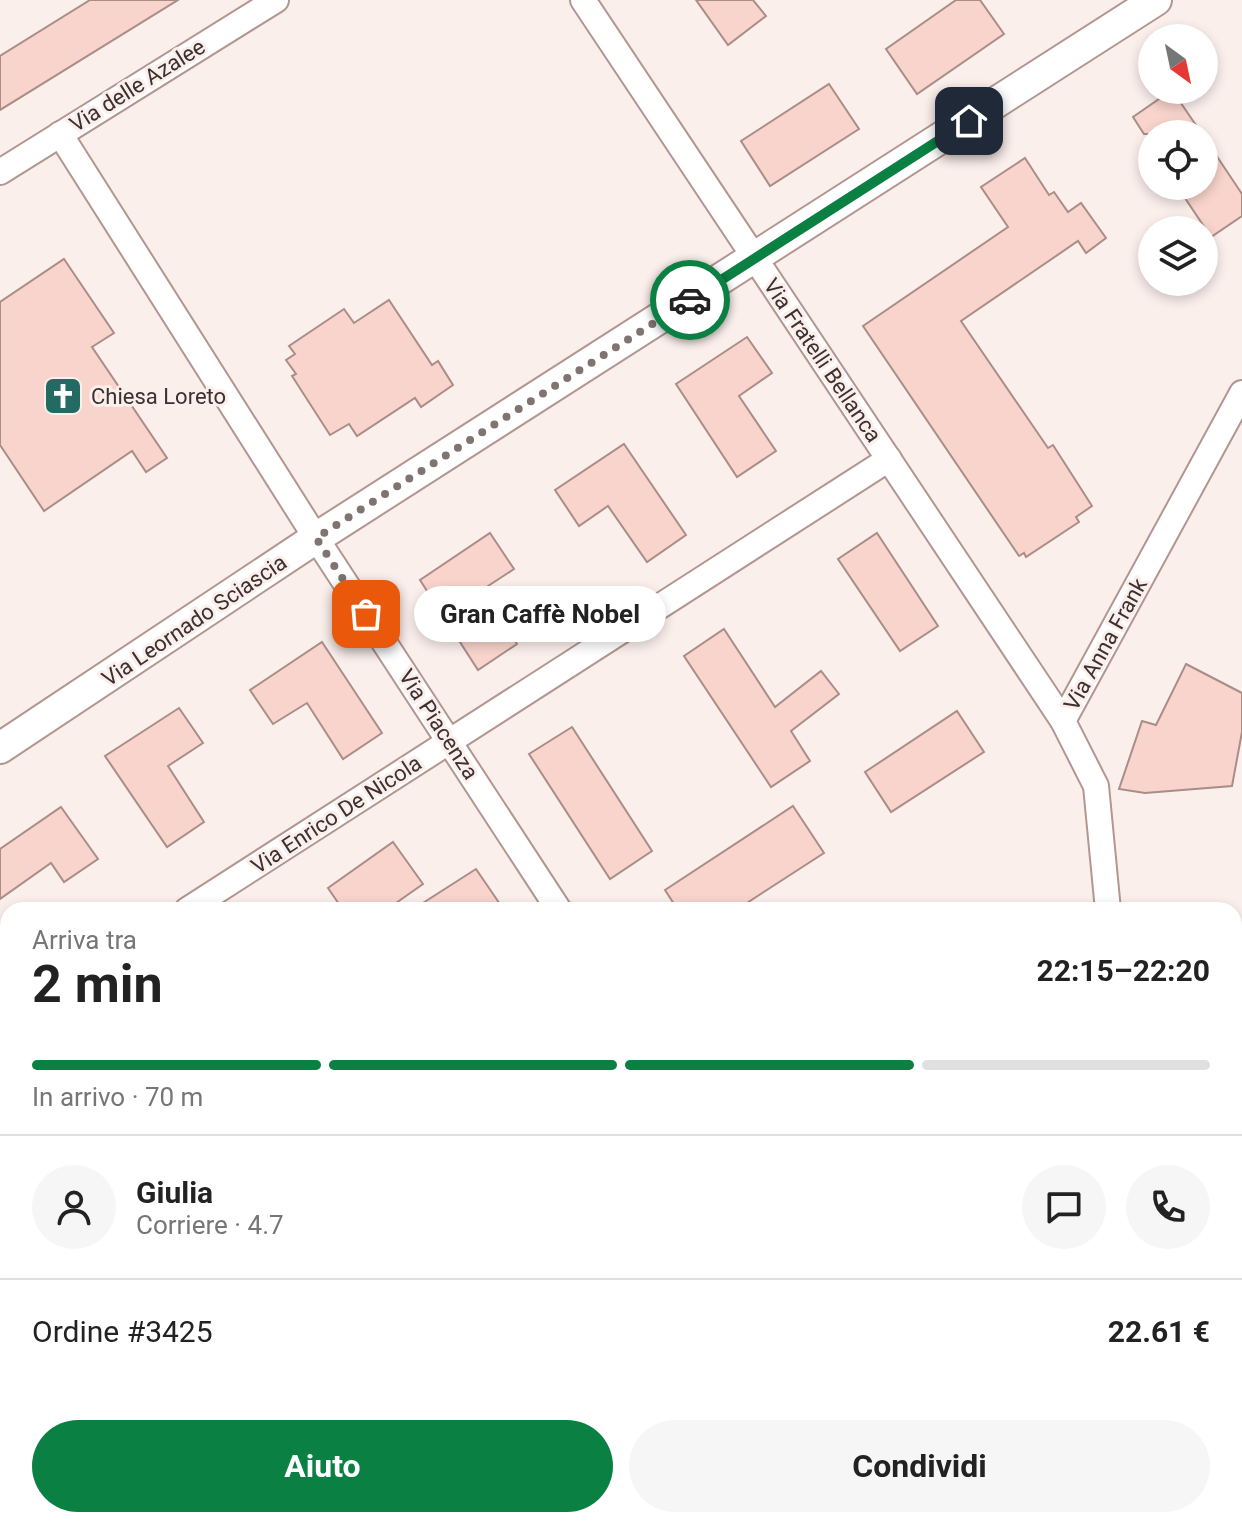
<!DOCTYPE html>
<html lang="it">
<meta charset="utf-8">
<style>
:root{--surface:#fff;--page:#f6f6f6;--text:#222;--muted:#767676;--line:#e0e0e0;--accent:#0b8043}
body{margin:0;font-family:Roboto,sans-serif;background:var(--page);color:var(--text);height:100vh;display:flex;flex-direction:column;font-size:30px;white-space:nowrap}
*{box-sizing:border-box;margin:0}
p{font-size:26px;color:var(--muted)}
.icon{flex:none;width:44px;height:44px;fill:none;stroke:currentColor;stroke-width:2;stroke-linecap:round;stroke-linejoin:round}
.map{position:relative;flex:1;overflow:hidden}
.panel{position:absolute;left:0px;top:902px;width:1242px;height:626px;display:flex;flex-direction:column;background:var(--surface);border-radius:24px 24px 0 0;box-shadow:0 4px 12px #0003}
.panel>*{flex:none}
.needle{width:52px;rotate:147deg}
.tools{position:absolute;left:1138px;top:24px;display:grid;gap:16px}
.tools a{display:grid;place-items:center;width:80px;height:80px;border-radius:50%;background:var(--surface);box-shadow:0 4px 12px #0003;font-size:40px}
.pin{position:absolute;display:grid;place-items:center;width:68px;height:68px;color:#fff;margin:-34px;border-radius:16px;box-shadow:0 4px 12px #0006}
.courier{position:absolute;display:grid;place-items:center;width:80px;height:80px;margin:-40px;border:6px solid #0b8043;border-radius:50%;background:#fff;color:#222;box-shadow:0 2px 10px #0007}
.bubble{position:absolute;height:56px;border-radius:28px;background:var(--surface);box-shadow:0 4px 12px #0003;font-size:26px;font-weight:700;line-height:56px;text-align:center}
.head em{font-style:normal;font-weight:700}
.head div{display:flex;flex-direction:column-reverse}
.head{display:flex;align-items:center;justify-content:space-between;height:136px;padding:0 32px}
h1{font-size:52px;font-weight:700;line-height:60px}
.bar{display:grid;grid-template-columns:repeat(4,1fr);gap:12px 8px;align-content:center;height:96px;padding:0 32px}
.bar i{height:10px;border-radius:6px;background:var(--line)}
.bar .on{background:var(--accent)}
.bar p{grid-column:span 4}
.line{display:flex;align-items:center;gap:20px;padding:0 32px;border-top:2px solid var(--line)}
.line div{flex:1}
.round{display:grid;place-items:center;flex:none;width:84px;height:84px;border-radius:42px;background:var(--page)}
.action{display:flex;gap:16px;margin-top:auto;padding:16px 32px}
.action a{flex:1;height:92px;border-radius:48px;background:var(--accent);color:#fff;font-size:32px;font-weight:700;line-height:92px;text-align:center}
.action a+a{background:var(--page);color:var(--text)}
.map>svg:first-child{display:block}
</style>
<div class="map">
<svg width="1242" height="1527" viewBox="0 0 1242 1527">
<rect width="100%" height="100%" fill="#fbefec"/>
<g fill="#f8d4cc" stroke="#aa8d87" stroke-width="2">
<path d="M 90,0 L 178,0 L 0,110 L 0,56 Z"/>
<path d="M 696,0 L 753,0 L 766,16 L 728,45 Z"/>
<path d="M 956,0 L 980,0 L 1004,34 L 917,94 L 886,49 Z"/>
<path d="M 829,84 L 859,129 L 770,186 L 741,141 Z"/>
<path d="M 1172,90 L 1202,134 L 1144,134 L 1133,117 Z"/>
<path d="M 1204,137 L 1242,194 L 1242,216 L 1211,237 L 1177,186 L 1204,186 Z"/>
<path d="M 1025,158 L 1049,195 L 1054,192 L 1068,212 L 1081,203 L 1106,238 L 1086,253 L 1078,241 L 961,321 L 1048,448 L 1053,445 L 1092,506 L 1076,517 L 1079,522 L 1026,557 L 1024,553 L 1019,556 L 863,326 L 1008,227 L 981,187 Z"/>
<path d="M 64,259 L 114,333 L 92,347 L 167,458 L 146,472 L 132,451 L 44,511 L 0,445 L 0,302 Z"/>
<path d="M 389,300 L 432,365 L 438,361 L 453,385 L 421,407 L 415,398 L 357,436 L 349,424 L 330,435 L 292,376 L 296,374 L 286,360 L 295,354 L 289,346 L 344,309 L 354,323 Z"/>
<path d="M 747,337 L 772,373 L 739,396 L 776,451 L 737,477 L 676,384 Z"/>
<path d="M 624,444 L 686,535 L 647,562 L 608,506 L 579,526 L 555,490 Z"/>
<path d="M 490,533 L 514,569 L 482,590 L 517,644 L 478,670 L 420,580 Z"/>
<path d="M 877,533 L 938,626 L 900,651 L 838,559 Z"/>
<path d="M 724,629 L 775,707 L 821,671 L 839,694 L 791,731 L 810,761 L 771,787 L 684,656 Z"/>
<path d="M 322,642 L 382,733 L 343,759 L 307,703 L 273,724 L 250,690 Z"/>
<path d="M 1186,664 L 1242,693 L 1242,732 L 1232,786 L 1145,793 L 1119,789 L 1142,721 L 1156,725 Z"/>
<path d="M 179,708 L 203,743 L 168,766 L 204,822 L 167,847 L 105,756 Z"/>
<path d="M 957,711 L 984,752 L 891,812 L 865,772 Z"/>
<path d="M 572,727 L 652,851 L 610,879 L 529,754 Z"/>
<path d="M 793,806 L 824,853 L 736,910 L 678,910 L 665,890 Z"/>
<path d="M 61,807 L 98,859 L 64,882 L 51,863 L 0,899 L 0,849 Z"/>
<path d="M 393,842 L 423,884 L 386,910 L 343,910 L 328,888 Z"/>
<path d="M 476,869 L 504,910 L 412,910 Z"/>
</g>
<g fill="none" stroke-linecap="round" stroke-linejoin="round">
<g stroke="#b2968f" stroke-width="16">
<g id="service">
<path d="M 257,1520 L 268,1527"/>
<path d="M 736,1520 L 743,1527"/>
<path d="M 288,1527 L 297,1520"/>
<path d="M 826,1527 L 828,1520"/>
</g>
</g>
<g stroke="#b2968f" stroke-width="28">
<g id="minor">
<path d="M 583,0 L 1063,721"/>
<path d="M 60,134 L 316,538 L 559,910"/>
<path d="M 0,172 L 276,0"/>
<path d="M 187,910 L 889,459"/>
<path d="M 1108,910 L 1096,786 L 1063,721 L 1242,393"/>
<path d="M 0,1030 L 8,1025"/>
<path d="M 4,1527 L 15,1520"/>
<path d="M 611,1527 L 618,1520"/>
</g>
</g>
<g stroke="#b2968f" stroke-width="34">
<path id="tertiary" d="M 0,748 L 316,538 L 1156,0"/>
</g>
<use href="#service" stroke="#fff" stroke-width="12"/>
<use href="#minor" stroke="#fff" stroke-width="24"/>
<use href="#tertiary" stroke="#fff" stroke-width="30"/>
</g>
<g fill="none" stroke-linecap="round" stroke-linejoin="round">
<path stroke="#807471" stroke-width="8" stroke-dasharray="0 14.4" d="M 366,614 L 316,538 L 690,300"/>
<path stroke="#0b8043" stroke-width="10" d="M 690,300 L 969,121"/>
</g>
<defs>
<g id="church-square" transform="scale(2)"><rect x="-9" y="-9" width="18" height="18" rx="4" fill="#236b62" stroke="#fbefec"/><path d="M-1.2-6h2.4v3.5h3.3v2.4h-3.3V6h-2.4V-.1h-3.3v-2.4h3.3Z" fill="#fff"/></g>
</defs>
<g fill-rule="evenodd">
<use href="#church-square" x="63" y="396"/>
</g>
<g text-anchor="middle" stroke-width="6" stroke-linejoin="round" paint-order="stroke">
<g font-size="22" fill="#3d312f" stroke="#fbefec">
<text transform="translate(137 85) rotate(-32)" y="8">Via delle Azalee</text>
<text transform="translate(823 360) rotate(56)" y="8">Via Fratelli Bellanca</text>
<text transform="translate(194 620) rotate(-34)" y="8">Via Leornado Sciascia</text>
<text transform="translate(1105 644) rotate(-61)" y="8">Via Anna Frank</text>
<text transform="translate(439 724) rotate(57)" y="8">Via Piacenza</text>
<text transform="translate(336 814) rotate(-33)" y="8">Via Enrico De Nicola</text>
</g>
<g font-size="22" fill="#3d312f" stroke="#fbefec" text-anchor="start">
<text x="91" y="404">Chiesa Loreto</text>
</g>
</g>
</svg>
<div class="tools">
<a><svg class="needle" viewBox="-14 -14 28 28"><path d="M0-13l5 13h-10z" fill="#e53935"/><path d="M0 13l5-13h-10z" fill="#767676"/></svg></a>
<a><svg class="icon" aria-label="locate" viewBox="0 0 24 24"><circle cx="12" cy="12" r="6"/><path d="M12 2v4M12 18v4M2 12h4M18 12h4"/></svg></a>
<a><svg class="icon" aria-label="layers" viewBox="0 0 24 24"><path d="M12 4l9 5-9 5-9-5zM3 14l9 5 9-5"/></svg></a>
</div>
<div class="pin" style="left:366px;top:614px;background:#ea580c"><svg class="icon" aria-label="bag" viewBox="0 0 24 24"><path d="M5 8h14l-1 12H6zM9 8a3 3 0 0 1 6 0"/></svg></div>
<div class="pin" style="left:969px;top:121px;background:#1f2937"><svg class="icon" aria-label="home" viewBox="0 0 24 24"><path d="M3 11l9-7 9 7M6 9v11h12V9"/></svg></div>
<div class="courier" style="left:690px;top:300px"><svg class="icon" aria-label="car" viewBox="0 0 24 24"><path d="M5 17H2v-5l4-1 3-4h7l3 4 3 1v5h-3M9 17h6M6 11h13"/><circle cx="7" cy="17" r="2"/><circle cx="17" cy="17" r="2"/></svg></div>
<div class="bubble" style="left:414px;top:586px;width:252px">Gran Caffè Nobel</div>
<section class="panel">
<div class="head"><div><h1>2 min</h1><p>Arriva tra</p></div><em>22:15–22:20</em></div>
<div class="bar"><i class="on"></i><i class="on"></i><i class="on"></i><i></i><p>In arrivo · 70 m</p></div>
<div class="line" style="height:144px"><a class="round"><svg class="icon" aria-label="person" viewBox="0 0 24 24"><circle cx="12" cy="8" r="4"/><path d="M4 21q1-7 8-7t8 7"/></svg></a><div><b>Giulia</b><p>Corriere · 4.7</p></div><a class="round"><svg class="icon" aria-label="chat" viewBox="0 0 24 24"><path d="M4 5h16v11H9l-5 4z"/></svg></a><a class="round"><svg class="icon" aria-label="phone" viewBox="0 0 24 24"><path d="M5 4h4l2 5-3 2q2 4 5 5l2-3 5 2v4C11 20 4 13 5 4z"/></svg></a></div>
<div class="line" style="height:104px"><div>Ordine #3425</div><b>22.61 €</b></div>
<div class="action"><a>Aiuto</a><a>Condividi</a></div>
</section>
</div>
